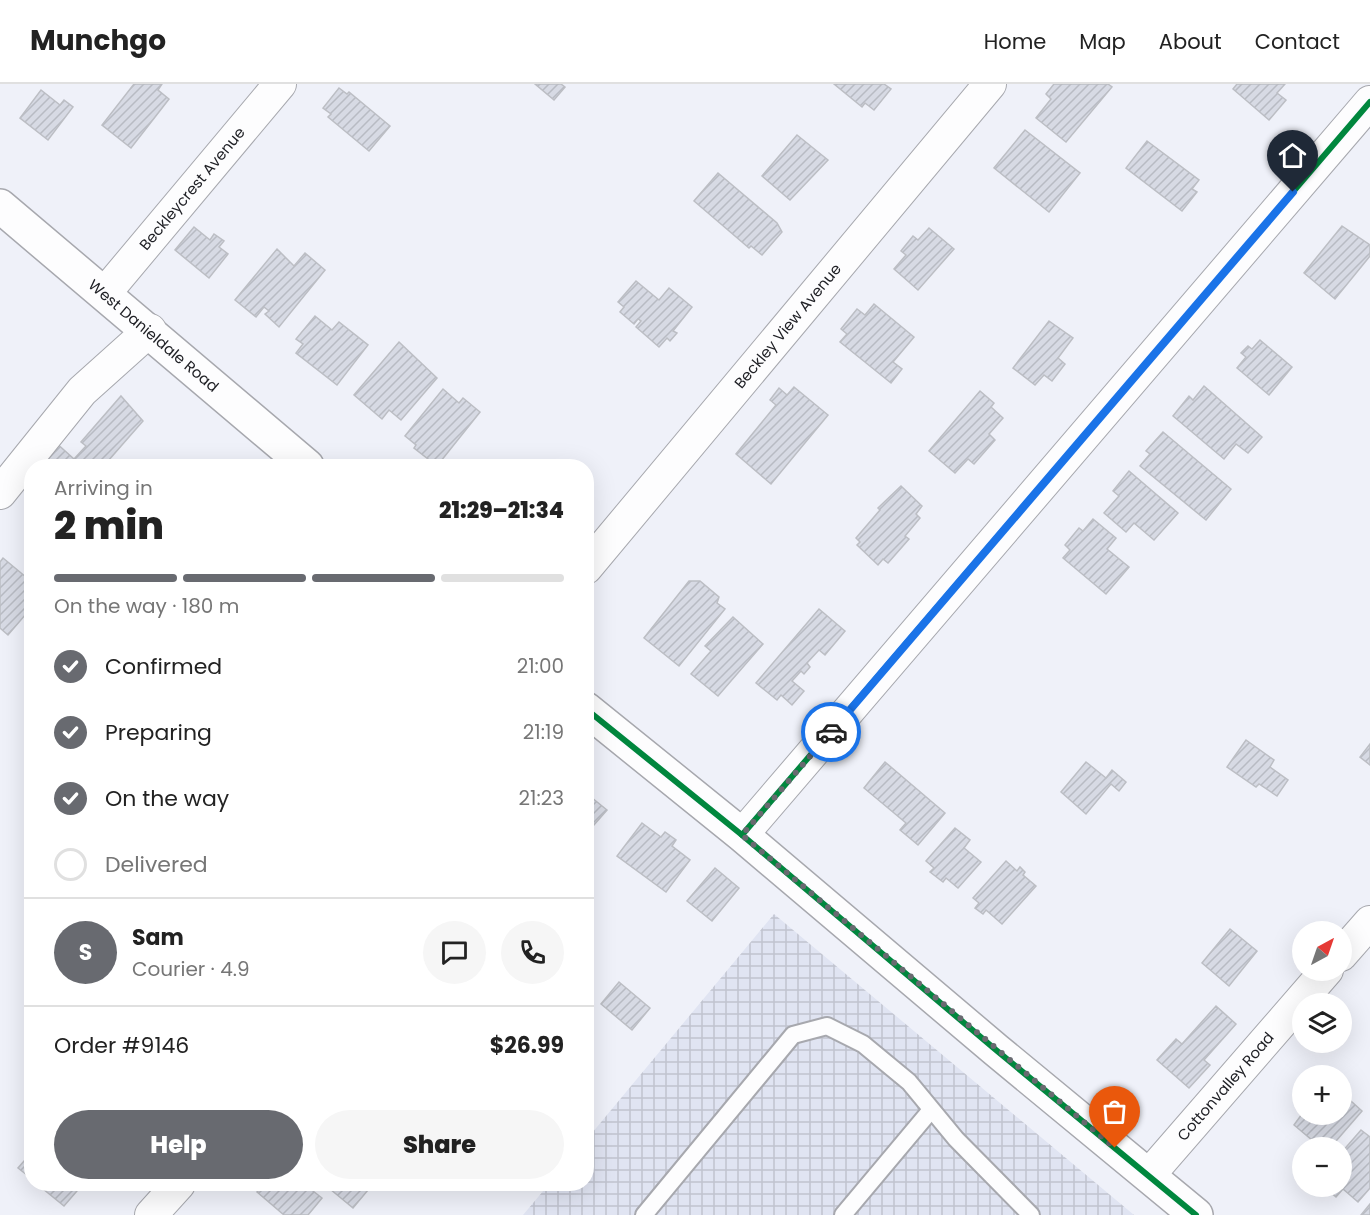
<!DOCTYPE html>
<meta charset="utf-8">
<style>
:root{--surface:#fff;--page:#f6f6f6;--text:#222;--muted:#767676;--line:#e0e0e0;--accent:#686a70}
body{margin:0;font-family:Poppins,sans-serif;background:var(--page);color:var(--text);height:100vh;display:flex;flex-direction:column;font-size:22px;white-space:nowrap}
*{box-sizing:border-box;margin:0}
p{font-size:20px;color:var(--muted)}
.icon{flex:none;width:33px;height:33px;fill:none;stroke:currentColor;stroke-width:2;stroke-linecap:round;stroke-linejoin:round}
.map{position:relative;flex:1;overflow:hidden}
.side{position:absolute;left:24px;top:375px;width:570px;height:732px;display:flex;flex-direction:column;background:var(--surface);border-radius:24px;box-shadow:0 6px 24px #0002}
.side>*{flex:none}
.needle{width:39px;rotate:40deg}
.fabs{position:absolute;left:1292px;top:837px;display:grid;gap:12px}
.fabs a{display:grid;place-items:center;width:60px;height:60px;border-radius:50%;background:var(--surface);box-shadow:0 6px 24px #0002;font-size:30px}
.pin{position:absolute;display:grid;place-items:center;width:51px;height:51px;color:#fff;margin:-62px -26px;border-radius:50% 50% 50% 0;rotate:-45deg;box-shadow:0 0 6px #0007}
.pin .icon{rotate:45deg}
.courier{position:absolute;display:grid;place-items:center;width:60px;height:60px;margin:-30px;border:4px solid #1a73e8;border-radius:50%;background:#fff;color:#222;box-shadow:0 2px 8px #0007}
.headline em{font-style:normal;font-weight:800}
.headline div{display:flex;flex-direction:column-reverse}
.headline{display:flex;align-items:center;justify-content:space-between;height:102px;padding:0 30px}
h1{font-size:39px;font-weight:800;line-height:45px}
.bar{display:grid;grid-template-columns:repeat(4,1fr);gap:9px 6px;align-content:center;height:72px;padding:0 30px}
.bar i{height:8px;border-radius:4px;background:var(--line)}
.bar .current{background:var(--accent)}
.bar p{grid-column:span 4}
.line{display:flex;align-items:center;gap:15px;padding:0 30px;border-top:2px solid var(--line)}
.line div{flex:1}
.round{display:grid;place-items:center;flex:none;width:63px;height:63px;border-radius:32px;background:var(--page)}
ol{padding:0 30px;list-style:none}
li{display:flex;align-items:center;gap:18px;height:66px}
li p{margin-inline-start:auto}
li .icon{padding:6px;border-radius:50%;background:var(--accent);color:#fff;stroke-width:4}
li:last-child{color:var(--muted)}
li i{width:33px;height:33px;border:3px solid var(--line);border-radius:50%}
.action{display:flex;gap:12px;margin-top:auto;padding:12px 30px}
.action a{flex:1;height:69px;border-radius:36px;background:var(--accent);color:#fff;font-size:24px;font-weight:800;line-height:69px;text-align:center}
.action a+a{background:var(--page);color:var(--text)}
header{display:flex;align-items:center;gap:36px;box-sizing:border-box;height:84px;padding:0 30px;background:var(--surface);border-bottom:2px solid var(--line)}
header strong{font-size:28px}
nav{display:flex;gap:33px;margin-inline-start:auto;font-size:21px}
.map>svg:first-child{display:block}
</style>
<header>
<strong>Munchgo</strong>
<nav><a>Home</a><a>Map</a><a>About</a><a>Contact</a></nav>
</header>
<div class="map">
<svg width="1370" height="1131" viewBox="0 0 1370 1131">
<defs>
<pattern id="industrial-grid" width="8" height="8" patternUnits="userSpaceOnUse" patternTransform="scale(1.5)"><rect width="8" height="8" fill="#e0e4f2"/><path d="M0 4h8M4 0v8" fill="none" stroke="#c0c3cf"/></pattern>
<pattern id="building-hatch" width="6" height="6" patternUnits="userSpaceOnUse" patternTransform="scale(1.5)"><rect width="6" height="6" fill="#d7dae4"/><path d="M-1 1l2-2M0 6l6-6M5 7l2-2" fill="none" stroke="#b8bbc3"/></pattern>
</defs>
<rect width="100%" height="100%" fill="#eff1f9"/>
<path fill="url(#industrial-grid)" d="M 774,830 L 1134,1131 L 523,1131 L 549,1100 L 586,1100 L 587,1055 Z"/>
<g fill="url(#building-hatch)" stroke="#bcbec4" stroke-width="1.5">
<path d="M 134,0 L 162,0 L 158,6 L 169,15 L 131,64 L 102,41 Z"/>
<path d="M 535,0 L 561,0 L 565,3 L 554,16 Z"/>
<path d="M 834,0 L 884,0 L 891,5 L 874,26 L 865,19 L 862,23 Z"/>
<path d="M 1054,0 L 1108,0 L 1112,3 L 1066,58 L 1036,34 L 1051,15 L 1046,10 Z"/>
<path d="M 1237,0 L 1285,0 L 1277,9 L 1286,16 L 1269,36 L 1233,5 Z"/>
<path d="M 339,4 L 347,10 L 349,8 L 390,42 L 369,67 L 328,33 L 331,30 L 323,24 Z"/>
<path d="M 41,6 L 60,21 L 64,16 L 73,23 L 48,56 L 20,34 Z"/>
<path d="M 1025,46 L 1080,89 L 1049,128 L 994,84 Z"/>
<path d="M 797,51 L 828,76 L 790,116 L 762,92 Z"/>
<path d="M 1147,57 L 1199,96 L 1192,105 L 1197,108 L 1182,127 L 1126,84 Z"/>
<path d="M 718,89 L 777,139 L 782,148 L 762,171 L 751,162 L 749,164 L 694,117 Z"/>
<path d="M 1342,142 L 1370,161 L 1370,172 L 1335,215 L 1304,189 Z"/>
<path d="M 194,143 L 210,156 L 214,150 L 224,157 L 219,163 L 228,170 L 209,194 L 175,166 Z"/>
<path d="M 929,144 L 954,165 L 918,206 L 894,185 L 906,171 L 901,167 L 913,152 L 918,156 Z"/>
<path d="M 277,165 L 294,182 L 305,169 L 325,186 L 279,243 L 265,230 L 269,227 L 264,223 L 256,233 L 235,216 Z"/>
<path d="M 636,197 L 659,216 L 669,204 L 692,223 L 673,247 L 677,249 L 670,257 L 667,254 L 659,263 L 636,243 L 641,237 L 638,235 L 634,240 L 620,228 L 624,223 L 618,218 Z"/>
<path d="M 874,220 L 914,253 L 893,278 L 902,285 L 891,299 L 840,258 L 847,250 L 841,245 L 857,225 L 865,231 Z"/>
<path d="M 315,232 L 332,246 L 339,238 L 368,261 L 337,301 L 296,269 L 303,260 L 296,255 Z"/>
<path d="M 1049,237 L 1073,254 L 1058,274 L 1065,280 L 1052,297 L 1044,291 L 1035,301 L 1013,284 Z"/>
<path d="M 1260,256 L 1292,283 L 1269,311 L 1237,284 L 1246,273 L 1241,269 L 1248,262 L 1252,265 Z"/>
<path d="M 399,258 L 437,294 L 401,336 L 389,326 L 382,335 L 354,311 Z"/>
<path d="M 1204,302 L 1262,353 L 1248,369 L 1236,360 L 1224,375 L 1173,332 L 1189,312 L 1193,316 Z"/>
<path d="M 794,303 L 828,331 L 771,400 L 736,370 L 776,321 L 770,316 L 779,304 L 787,311 Z"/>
<path d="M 443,305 L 459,319 L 463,314 L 480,328 L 437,382 L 414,364 L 416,361 L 405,352 Z"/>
<path d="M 980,307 L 994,319 L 991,323 L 1003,334 L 989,350 L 995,356 L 974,380 L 968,375 L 955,389 L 929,367 Z"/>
<path d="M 121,312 L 143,337 L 108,377 L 114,382 L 32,382 L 54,357 L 74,375 L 86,362 L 81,358 Z"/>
<path d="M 1163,348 L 1231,405 L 1206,436 L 1140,382 L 1150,370 L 1146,367 Z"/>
<path d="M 1129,387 L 1178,429 L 1154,456 L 1134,439 L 1126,448 L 1104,429 L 1119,412 L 1113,407 Z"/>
<path d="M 901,402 L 922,422 L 916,430 L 920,434 L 905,452 L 909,455 L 888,479 L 883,475 L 878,481 L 857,461 L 860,458 L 856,454 L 880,426 L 878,424 Z"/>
<path d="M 1093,435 L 1116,454 L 1107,465 L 1129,483 L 1106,510 L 1063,474 L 1070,466 L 1065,461 L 1079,444 L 1083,447 Z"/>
<path d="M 3,474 L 32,498 L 32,523 L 8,551 L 0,544 L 0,478 Z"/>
<path d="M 689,497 L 700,497 L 719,513 L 717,519 L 725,525 L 679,582 L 644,554 Z"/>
<path d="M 819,525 L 845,547 L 825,571 L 819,566 L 807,579 L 810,583 L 804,590 L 801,587 L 792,597 L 804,607 L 792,621 L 781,611 L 777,616 L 756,599 Z"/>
<path d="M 733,533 L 763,560 L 718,612 L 691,590 L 711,567 L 705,562 Z"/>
<path d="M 1246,656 L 1274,676 L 1270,683 L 1288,696 L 1277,712 L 1259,700 L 1256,703 L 1227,683 Z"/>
<path d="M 1370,660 L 1370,681 L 1360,673 Z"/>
<path d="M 885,678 L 945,729 L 918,761 L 900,746 L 906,739 L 864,704 Z"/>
<path d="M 1086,678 L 1106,694 L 1112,686 L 1126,698 L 1119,707 L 1111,700 L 1086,730 L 1061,708 Z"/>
<path d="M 586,709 L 607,726 L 586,750 Z"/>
<path d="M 642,739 L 661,753 L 665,748 L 676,756 L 672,762 L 690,776 L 666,808 L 617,772 Z"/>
<path d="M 955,744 L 970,756 L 964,764 L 981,778 L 958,804 L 946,794 L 943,798 L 930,788 L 934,784 L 926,777 Z"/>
<path d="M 1006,777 L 1017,787 L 1020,783 L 1025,788 L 1023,791 L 1036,802 L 1002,840 L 986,826 L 983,830 L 975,824 L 979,819 L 973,814 Z"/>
<path d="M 715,784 L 739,804 L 712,837 L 687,817 Z"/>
<path d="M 1230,845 L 1257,867 L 1229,902 L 1202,879 Z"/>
<path d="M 619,898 L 650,924 L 632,946 L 601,920 Z"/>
<path d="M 1216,922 L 1236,940 L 1204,976 L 1210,981 L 1189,1004 L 1157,976 L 1176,955 L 1182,960 Z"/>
<path d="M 1341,1008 L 1362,1027 L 1330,1064 L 1308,1064 L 1313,1057 L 1294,1041 L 1302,1030 L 1341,1030 Z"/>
<path d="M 1361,1046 L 1370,1053 L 1370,1104 L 1358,1118 L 1343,1105 L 1336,1113 L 1323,1102 L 1341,1102 L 1341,1069 Z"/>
<path d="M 32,1068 L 32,1095 L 18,1084 Z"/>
<path d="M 37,1100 L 83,1100 L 64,1122 Z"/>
<path d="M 265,1100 L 304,1100 L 322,1114 L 308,1131 L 284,1131 L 257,1108 Z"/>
<path d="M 324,1100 L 373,1100 L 353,1124 Z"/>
<path d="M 1370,1120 L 1370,1131 L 1361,1131 Z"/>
</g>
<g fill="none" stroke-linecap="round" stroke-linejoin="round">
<g stroke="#a7a8ae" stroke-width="20">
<g id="service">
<path d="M 644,1131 L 793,951 L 827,942 L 863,960 L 909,998 L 956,1055 L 1031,1131"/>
<path d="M 843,1131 L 931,1026"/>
</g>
</g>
<g stroke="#a7a8ae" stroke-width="34">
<g id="minor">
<path id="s1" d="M 105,209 L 280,0"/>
<path d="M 0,409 L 82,307 L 150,246"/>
<path id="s2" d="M 586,484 L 990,0"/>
<path d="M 742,751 L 1370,18"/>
<path d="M 1341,871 L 1370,838"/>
<path id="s3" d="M 1149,1091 L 1327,886"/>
<path d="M 151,1131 L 179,1100"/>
</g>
</g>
<g stroke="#a7a8ae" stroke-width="36">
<g id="tertiary">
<path id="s4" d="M 0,122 L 307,382"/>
<path d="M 586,625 L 742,751 L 996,966 L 1196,1131"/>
</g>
</g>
<use href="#service" stroke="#fdfdfe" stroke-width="16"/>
<use href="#minor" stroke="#fdfdfe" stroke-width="32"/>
<use href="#tertiary" stroke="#fdfdfe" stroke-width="33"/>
<g stroke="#fbfcff" stroke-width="10">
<g id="cycleway">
<path d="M 586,625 L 742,751 L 996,966 L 1196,1131"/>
<path d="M 742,751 L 1370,18"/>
</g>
</g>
<use href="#cycleway" stroke="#00873e" stroke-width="6"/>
</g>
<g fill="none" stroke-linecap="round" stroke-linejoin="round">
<path stroke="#686a70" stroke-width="6" stroke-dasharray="0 10.8" d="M 831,648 L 742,751 L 1115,1064"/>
<path stroke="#1a73e8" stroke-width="8" d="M 831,648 L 1293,108"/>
</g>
<g text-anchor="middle" stroke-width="6" stroke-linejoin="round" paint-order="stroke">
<g font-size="15" fill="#202126" stroke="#fbfcff">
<text dy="5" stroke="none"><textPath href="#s1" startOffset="136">Beckleycrest Avenue</textPath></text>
<text dy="5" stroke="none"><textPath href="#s2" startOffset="315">Beckley View Avenue</textPath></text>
<text dy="5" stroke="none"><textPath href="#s4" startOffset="201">West Danieldale Road</textPath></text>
<text dy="5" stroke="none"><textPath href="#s3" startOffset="117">Cottonvalley Road</textPath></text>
</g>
</g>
</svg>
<div class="fabs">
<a><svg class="needle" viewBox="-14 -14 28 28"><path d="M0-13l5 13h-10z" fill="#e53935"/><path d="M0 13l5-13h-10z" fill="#767676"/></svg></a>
<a><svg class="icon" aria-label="layers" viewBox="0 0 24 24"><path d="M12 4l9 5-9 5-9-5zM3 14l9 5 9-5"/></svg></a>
<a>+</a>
<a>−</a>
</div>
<div class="pin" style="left:1115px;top:1064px;background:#ea580c"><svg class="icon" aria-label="bag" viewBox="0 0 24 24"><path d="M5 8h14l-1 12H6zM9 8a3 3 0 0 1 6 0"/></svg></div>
<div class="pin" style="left:1293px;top:108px;background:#1f2937"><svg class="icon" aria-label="home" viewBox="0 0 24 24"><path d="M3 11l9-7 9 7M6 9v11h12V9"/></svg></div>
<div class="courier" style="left:831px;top:648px"><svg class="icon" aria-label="car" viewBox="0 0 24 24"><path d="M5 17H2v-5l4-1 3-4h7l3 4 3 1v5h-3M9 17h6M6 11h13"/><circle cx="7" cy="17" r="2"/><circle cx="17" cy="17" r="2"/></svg></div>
<section class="side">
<div class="headline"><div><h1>2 min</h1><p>Arriving in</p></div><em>21:29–21:34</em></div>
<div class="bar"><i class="current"></i><i class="current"></i><i class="current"></i><i></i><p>On the way · 180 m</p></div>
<ol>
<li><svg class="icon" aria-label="check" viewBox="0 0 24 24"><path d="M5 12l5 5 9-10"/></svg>Confirmed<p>21:00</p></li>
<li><svg class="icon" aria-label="check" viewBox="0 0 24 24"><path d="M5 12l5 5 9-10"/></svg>Preparing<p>21:19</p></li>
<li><svg class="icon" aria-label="check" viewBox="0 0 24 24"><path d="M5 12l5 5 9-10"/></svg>On the way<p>21:23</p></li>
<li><i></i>Delivered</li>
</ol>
<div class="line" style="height:108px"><b class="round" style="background:var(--accent);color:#fff">S</b><div><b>Sam</b><p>Courier · 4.9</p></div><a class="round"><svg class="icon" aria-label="chat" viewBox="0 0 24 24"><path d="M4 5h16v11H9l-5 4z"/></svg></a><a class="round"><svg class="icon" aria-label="phone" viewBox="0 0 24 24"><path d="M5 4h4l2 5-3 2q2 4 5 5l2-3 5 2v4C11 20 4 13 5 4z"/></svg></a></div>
<div class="line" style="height:78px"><div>Order #9146</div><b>$26.99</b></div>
<div class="action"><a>Help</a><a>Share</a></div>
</section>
</div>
